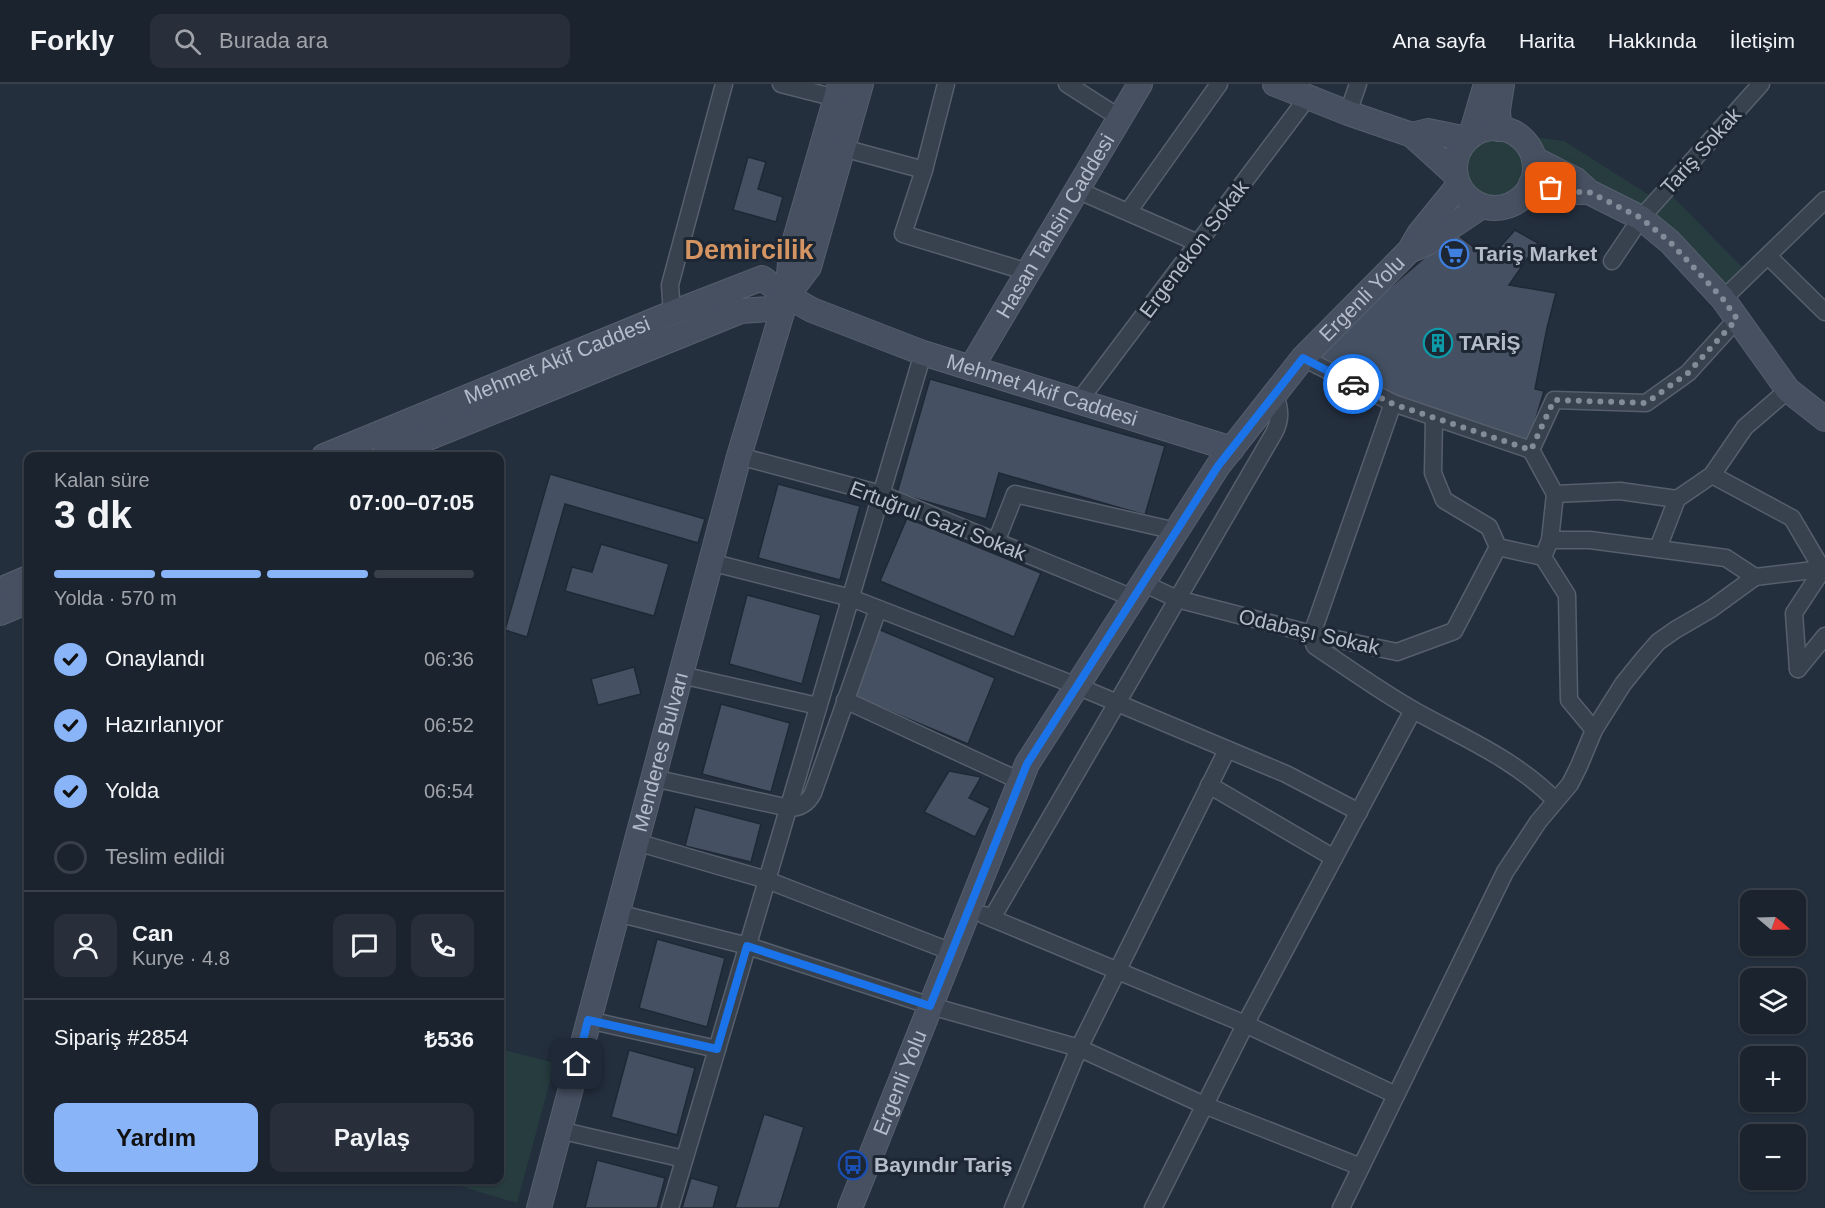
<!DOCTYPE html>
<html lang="tr">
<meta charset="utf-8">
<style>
:root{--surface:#1b232e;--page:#282f3a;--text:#f1f3f6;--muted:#a0a4aa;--line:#39404a;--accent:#8ab4f8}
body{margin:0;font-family:Helvetica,sans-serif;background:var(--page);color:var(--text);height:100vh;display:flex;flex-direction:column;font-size:22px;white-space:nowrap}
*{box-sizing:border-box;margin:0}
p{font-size:20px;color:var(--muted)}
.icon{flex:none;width:33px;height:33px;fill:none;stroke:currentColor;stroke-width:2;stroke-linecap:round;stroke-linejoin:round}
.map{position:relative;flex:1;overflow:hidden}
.side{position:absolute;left:24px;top:368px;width:480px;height:732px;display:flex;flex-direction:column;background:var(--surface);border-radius:12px;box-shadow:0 2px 4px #0004,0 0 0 2px var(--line)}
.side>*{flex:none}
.needle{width:39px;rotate:109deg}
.tools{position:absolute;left:1740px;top:806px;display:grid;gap:12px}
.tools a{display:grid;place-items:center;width:66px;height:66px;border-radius:12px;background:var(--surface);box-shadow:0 2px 4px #0004,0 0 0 2px var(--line);font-size:30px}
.pin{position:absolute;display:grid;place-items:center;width:51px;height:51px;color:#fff;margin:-26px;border-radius:12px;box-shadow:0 3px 9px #0006}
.courier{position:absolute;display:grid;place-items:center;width:60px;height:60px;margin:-30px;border:4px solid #1a73e8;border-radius:50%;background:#fff;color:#222;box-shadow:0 2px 8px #0007}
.head em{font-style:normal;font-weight:700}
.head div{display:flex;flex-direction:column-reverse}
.head{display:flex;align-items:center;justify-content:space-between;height:102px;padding:0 30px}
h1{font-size:39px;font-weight:700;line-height:45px}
.bar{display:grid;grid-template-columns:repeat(4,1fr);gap:9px 6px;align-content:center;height:72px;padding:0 30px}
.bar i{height:8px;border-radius:4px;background:var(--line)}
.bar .active{background:var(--accent)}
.bar p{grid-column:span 4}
.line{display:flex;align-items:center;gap:15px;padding:0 30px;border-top:2px solid var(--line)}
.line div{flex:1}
.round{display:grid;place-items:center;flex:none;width:63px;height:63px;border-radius:12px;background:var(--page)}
ol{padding:0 30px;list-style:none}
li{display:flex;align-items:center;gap:18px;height:66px}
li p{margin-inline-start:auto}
li .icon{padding:6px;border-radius:50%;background:var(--accent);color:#111;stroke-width:4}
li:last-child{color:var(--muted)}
li i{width:33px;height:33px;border:3px solid var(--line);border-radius:50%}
.primary-button{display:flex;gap:12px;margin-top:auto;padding:12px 30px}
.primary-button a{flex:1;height:69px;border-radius:12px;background:var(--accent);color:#111;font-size:24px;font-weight:700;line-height:69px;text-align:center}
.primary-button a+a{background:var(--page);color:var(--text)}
header{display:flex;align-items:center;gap:36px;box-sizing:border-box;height:84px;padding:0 30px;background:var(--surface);border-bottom:2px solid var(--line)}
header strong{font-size:28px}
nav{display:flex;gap:33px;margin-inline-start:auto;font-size:21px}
.search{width:420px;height:54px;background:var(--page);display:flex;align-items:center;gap:15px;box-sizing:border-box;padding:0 21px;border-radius:12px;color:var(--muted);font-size:22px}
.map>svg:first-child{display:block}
</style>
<header>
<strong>Forkly</strong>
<div class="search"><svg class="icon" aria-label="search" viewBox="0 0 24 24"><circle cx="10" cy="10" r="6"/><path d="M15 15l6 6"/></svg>Burada ara</div>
<nav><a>Ana sayfa</a><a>Harita</a><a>Hakkında</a><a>İletişim</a></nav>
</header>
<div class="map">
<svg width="1825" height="1124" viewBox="0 0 1825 1124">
<rect width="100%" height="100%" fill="#242f3e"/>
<g fill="#263c3f">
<path d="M 1526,52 L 1564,57 L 1649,111 L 1637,125 L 1551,81 Z"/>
<circle cx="1495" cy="85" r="31"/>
<path d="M 1669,109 L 1742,183 L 1724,202 L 1649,129 Z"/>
<path d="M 500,965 L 555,979 L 517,1119 L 440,1096 L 500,1095 Z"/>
</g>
<g fill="#455162" stroke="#1f2835" stroke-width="1.5">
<path d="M 748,73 L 766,78 L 758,105 L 783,113 L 776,138 L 733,126 Z"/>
<path d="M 1515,146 L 1538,159 L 1509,201 L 1556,209 L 1547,244 L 1535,305 L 1544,307 L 1528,361 L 1417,322 L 1318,274 L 1347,241 L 1454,148 L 1489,175 Z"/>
<path d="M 930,295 L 1165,362 L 1145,431 L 999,389 L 986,435 L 897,409 Z"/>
<path d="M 550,390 L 705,435 L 698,459 L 565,420 L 527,553 L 505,546 Z"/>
<path d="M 778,400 L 860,422 L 840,496 L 758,474 Z"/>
<path d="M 907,434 L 1041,489 L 1014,553 L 880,497 Z"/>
<path d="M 601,460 L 669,480 L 654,532 L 565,507 L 572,483 L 592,488 Z"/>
<path d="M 747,511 L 821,531 L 802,600 L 729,580 Z"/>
<path d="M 878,545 L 995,594 L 968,660 L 851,611 Z"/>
<path d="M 634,583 L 641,610 L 598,621 L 591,595 Z"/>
<path d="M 721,620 L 790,639 L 771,708 L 702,690 Z"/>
<path d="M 949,687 L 981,693 L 969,714 L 990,724 L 975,753 L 924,728 Z"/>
<path d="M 695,723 L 761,740 L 751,778 L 685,762 Z"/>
<path d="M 657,855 L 725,874 L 707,943 L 639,924 Z"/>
<path d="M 629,966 L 695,984 L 677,1051 L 611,1033 Z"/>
<path d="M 764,1030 L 804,1043 L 779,1124 L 735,1124 Z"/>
<path d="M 597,1076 L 665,1094 L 657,1124 L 585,1124 Z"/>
<path d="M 691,1094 L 719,1102 L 713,1124 L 682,1124 Z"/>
</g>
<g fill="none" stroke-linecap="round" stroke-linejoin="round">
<g stroke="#565f6c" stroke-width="19">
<g id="street">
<path d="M 781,0 L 836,14"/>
<path d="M 946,0 L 924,86 L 903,150 L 1028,188"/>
<path d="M 1067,0 L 1120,34"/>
<path d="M 1348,29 L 1358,0"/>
<path d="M 843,64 L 924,86"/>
<path d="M 1077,106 L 1198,159"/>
<path d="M 1128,128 L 1219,0"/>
<path d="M 1768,172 L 1825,228"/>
<path d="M 1612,177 L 1641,134 L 1761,0"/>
<path d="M 1723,215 L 1825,116"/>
<path d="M 672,229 L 670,201 L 724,0"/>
<path d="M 1303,274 L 1393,319 L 1531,366 L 1555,410 L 1550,456 L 1543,473 L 1567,511 L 1569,616 L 1594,646"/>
<path d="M 1079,317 L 1308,13"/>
<path d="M 1393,319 L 1312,550 L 1312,555 L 1315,562 C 1348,584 1381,608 1415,627 C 1464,654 1516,676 1555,716"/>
<path d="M 1434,333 L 1433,389 L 1444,416 L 1489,443 L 1498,463 L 1543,473"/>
<path d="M 1531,366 L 1554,316 L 1646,319 L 1688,289 L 1737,235"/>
<path d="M 739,372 L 881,410 L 1133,514"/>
<path d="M 1712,391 L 1792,434 L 1822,485 L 1825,486"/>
<path d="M 1555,410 L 1620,407 L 1677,415"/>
<path d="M 1550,456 L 1590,456 L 1726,474 L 1755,493 L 1822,485"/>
<path d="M 996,458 L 1015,410 L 1176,447"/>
<path d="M 1658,464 L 1677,415 L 1712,391 L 1745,343 L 1788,306"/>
<path d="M 710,478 L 851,514 L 1077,602 L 1286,690 L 1359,728"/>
<path d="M 1143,499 L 1177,515 L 1312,550 L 1397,568 L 1454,547 L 1498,463"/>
<path d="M 1798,585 L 1794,529 L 1825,482"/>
<path d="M 1798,585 L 1825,552"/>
<path d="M 681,591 L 818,622"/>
<path d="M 845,616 L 1020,697"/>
<path d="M 653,694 L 789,724 C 800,724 808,719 813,709 L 878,525"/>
<path d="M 1209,701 L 1334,774"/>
<path d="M 636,758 L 767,796 L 952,868"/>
<path d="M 617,829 L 748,862 L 931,922 L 1079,964 L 1204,1021 L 1361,1083"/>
<path d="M 984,831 L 1245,940 L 1396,1011"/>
<path d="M 992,834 L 1274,349 C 1281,336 1281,324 1274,311"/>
<path d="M 588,936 L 717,965"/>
<path d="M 559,1046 L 684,1075"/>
<path d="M 670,1124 L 923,269"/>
<path d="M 1013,1124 L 1079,964 L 1227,666"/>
<path d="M 1153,1124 L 1248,935 L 1413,626"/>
<path d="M 1341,1124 L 1505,788 L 1538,738 L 1570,700 L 1579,682 L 1594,646 L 1623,600 L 1644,574 L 1658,558 L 1675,546 L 1711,525 L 1755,493"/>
</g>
</g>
<g stroke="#565f6c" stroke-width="26">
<g id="secondary">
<path d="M 1275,0 L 1348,29 L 1412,51 L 1455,90"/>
<circle cx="1495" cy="84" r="40"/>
<path d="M 1499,45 L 1498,26 L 1502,0"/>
<path d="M 1412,51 L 1428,47 L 1467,55"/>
<path d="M 1471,51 L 1486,0"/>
<path d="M 1534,75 L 1576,96 L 1589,108 L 1641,134 L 1670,158 L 1723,215 L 1788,306 L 1825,335"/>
<path d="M 1531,100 L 1571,108 L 1587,108"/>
<path d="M 1412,162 L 1419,150 L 1458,102"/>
<path id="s1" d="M 971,284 L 1140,0"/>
<path id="s2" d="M 324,372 L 672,229 L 762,194 L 787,212 L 812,226 L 923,269 L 1232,365"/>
<path d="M 384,372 L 741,227 L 769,225 L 787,212 L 809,183 L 861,0"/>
<path d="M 0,506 L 28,494"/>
<path d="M 0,529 L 28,517"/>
<path id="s3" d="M 539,1124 L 739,372 L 787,212 L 791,169 L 840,0"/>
<path id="s4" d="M 850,1124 L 1027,680 L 1218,382 L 1303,274 L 1409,167 L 1427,159 L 1482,122"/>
</g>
</g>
<use href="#street" stroke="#38414e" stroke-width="16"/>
<use href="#secondary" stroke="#465061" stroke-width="24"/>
</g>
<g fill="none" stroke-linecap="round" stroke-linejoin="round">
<path stroke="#828b98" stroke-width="6" stroke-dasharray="0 10.8" d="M 1353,300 L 1393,320 L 1531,366 L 1554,316 L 1646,319 L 1688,289 L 1737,235 L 1723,215 L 1670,158 L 1641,134 L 1589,108 L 1571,108 L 1551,104"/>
<path stroke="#1a73e8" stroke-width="8" d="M 577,980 L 588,936 L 717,965 L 747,862 L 930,922 L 1027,680 L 1218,382 L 1303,274 L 1353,300"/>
</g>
<defs>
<g id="supermarket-ring" transform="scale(1.5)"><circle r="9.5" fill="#1d2633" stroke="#3f7fe0" stroke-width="1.5"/><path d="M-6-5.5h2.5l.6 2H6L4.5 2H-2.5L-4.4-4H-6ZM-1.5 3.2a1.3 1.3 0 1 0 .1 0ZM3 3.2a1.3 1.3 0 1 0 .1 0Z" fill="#3f7fe0"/></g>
<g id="building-ring" transform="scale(1.5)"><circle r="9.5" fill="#1d2633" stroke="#0f9aa8" stroke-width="1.5"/><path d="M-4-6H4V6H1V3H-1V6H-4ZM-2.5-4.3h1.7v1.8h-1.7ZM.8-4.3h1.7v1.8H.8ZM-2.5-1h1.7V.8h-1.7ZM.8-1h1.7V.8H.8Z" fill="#0f9aa8"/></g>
<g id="bus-ring" transform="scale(1.5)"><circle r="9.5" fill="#1d2633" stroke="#1a4fb4" stroke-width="1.5"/><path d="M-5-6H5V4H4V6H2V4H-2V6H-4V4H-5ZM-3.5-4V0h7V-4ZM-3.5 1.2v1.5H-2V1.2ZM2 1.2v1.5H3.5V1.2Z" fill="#1a4fb4"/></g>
</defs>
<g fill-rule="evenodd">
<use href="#supermarket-ring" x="1454" y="170"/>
<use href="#building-ring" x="1438" y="259"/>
<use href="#bus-ring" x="853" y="1081"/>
</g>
<g text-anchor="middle" stroke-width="6" stroke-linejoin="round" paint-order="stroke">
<g font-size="21" fill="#b4bcc9" stroke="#1d2633">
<text transform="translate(1701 67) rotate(-48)" y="7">Tariş Sokak</text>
<text dy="7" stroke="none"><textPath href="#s1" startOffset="165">Hasan Tahsin Caddesi</textPath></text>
<text transform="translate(1194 165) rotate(-53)" y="7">Ergenekon Sokak</text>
<text dy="7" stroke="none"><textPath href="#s4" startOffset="1053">Ergenli Yolu</textPath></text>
<text dy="7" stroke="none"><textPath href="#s2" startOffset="252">Mehmet Akif Caddesi</textPath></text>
<text dy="7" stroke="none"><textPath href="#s2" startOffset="776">Mehmet Akif Caddesi</textPath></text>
<text transform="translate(938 437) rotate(21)" y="7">Ertuğrul Gazi Sokak</text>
<text transform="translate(1309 548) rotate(13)" y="7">Odabaşı Sokak</text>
<text dy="7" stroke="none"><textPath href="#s3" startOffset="472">Menderes Bulvarı</textPath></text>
<text dy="7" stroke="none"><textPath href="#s4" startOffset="135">Ergenli Yolu</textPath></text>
</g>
<g font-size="21" font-weight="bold" fill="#b4bcc9" stroke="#1d2633" text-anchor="start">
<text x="1475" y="177">Tariş Market</text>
<text x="1459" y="266">TARİŞ</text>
<text x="874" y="1088">Bayındır Tariş</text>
</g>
<g font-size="27" font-weight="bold" fill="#d59563" stroke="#1d2633">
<text x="749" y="175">Demircilik</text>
</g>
</g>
</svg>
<div class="tools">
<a><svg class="needle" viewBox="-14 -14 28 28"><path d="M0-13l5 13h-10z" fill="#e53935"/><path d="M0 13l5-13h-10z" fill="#a0a4aa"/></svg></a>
<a><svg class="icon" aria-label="layers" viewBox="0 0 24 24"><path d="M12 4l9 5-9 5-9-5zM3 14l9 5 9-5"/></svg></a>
<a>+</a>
<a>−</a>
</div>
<div class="pin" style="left:1551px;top:104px;background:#ea580c"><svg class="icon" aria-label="bag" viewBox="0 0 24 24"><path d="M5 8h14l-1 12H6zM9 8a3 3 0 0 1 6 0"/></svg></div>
<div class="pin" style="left:577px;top:980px;background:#1f2937"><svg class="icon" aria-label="home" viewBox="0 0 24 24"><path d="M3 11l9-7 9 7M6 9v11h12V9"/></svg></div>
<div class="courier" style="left:1353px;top:300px"><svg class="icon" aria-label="car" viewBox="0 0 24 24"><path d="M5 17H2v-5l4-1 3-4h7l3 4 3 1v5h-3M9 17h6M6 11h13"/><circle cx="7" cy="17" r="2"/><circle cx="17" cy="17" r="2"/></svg></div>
<section class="side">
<div class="head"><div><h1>3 dk</h1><p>Kalan süre</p></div><em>07:00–07:05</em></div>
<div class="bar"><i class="active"></i><i class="active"></i><i class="active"></i><i></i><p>Yolda · 570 m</p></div>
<ol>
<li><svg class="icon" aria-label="check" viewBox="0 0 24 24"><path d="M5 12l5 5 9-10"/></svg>Onaylandı<p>06:36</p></li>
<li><svg class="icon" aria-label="check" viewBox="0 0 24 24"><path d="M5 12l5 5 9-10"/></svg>Hazırlanıyor<p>06:52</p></li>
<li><svg class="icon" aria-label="check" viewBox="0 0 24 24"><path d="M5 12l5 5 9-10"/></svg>Yolda<p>06:54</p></li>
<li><i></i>Teslim edildi</li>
</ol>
<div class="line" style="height:108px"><a class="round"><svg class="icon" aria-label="person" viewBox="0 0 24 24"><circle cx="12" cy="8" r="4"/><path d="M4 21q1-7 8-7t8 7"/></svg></a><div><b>Can</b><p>Kurye · 4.8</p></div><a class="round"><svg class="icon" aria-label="chat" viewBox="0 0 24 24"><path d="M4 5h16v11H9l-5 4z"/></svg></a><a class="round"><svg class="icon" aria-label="phone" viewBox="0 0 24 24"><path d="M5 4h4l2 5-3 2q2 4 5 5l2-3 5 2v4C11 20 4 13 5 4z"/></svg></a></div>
<div class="line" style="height:78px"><div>Sipariş #2854</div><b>₺536</b></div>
<div class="primary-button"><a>Yardım</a><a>Paylaş</a></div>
</section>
</div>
